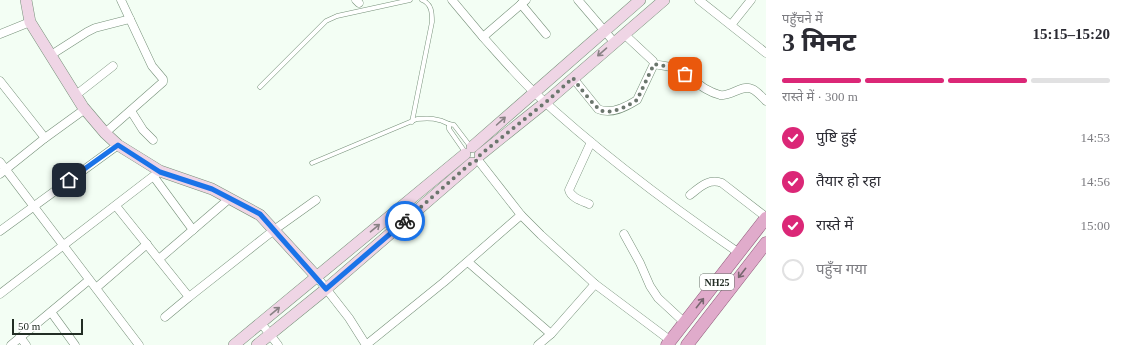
<!DOCTYPE html>
<html lang="hi">
<meta charset="utf-8">
<style>
:root{--surface:#fff;--page:#f2f2f3;--text:#2b2b33;--muted:#7c7c81;--line:#e1e1e2;--accent:#db2777}
body{margin:0;font-family:"Times New Roman","Noto Sans Devanagari",serif;background:var(--page);color:var(--text);height:100vh;display:flex;flex-direction:column;font-size:15px;white-space:nowrap}
*{box-sizing:border-box;margin:0}
p{font-size:13px;color:var(--muted)}
.icon{flex:none;width:22px;height:22px;fill:none;stroke:currentColor;stroke-width:2;stroke-linecap:round;stroke-linejoin:round}
.map{position:relative;flex:1;overflow:hidden}
.sheet{display:flex;flex-direction:column;background:var(--surface);width:360px}
.sheet>*{flex:none}
.scale{position:absolute;left:12px;bottom:10px;width:71px;box-sizing:border-box;padding-left:4px;border:2px solid #222d24;border-top:0;font-size:11px;line-height:14px;white-space:nowrap;color:#222d24;-webkit-text-stroke:3px #fff;paint-order:stroke}
.pin{position:absolute;display:grid;place-items:center;width:34px;height:34px;color:#fff;margin:-17px;border-radius:8px;box-shadow:0 2px 6px #0006}
.courier{position:absolute;display:grid;place-items:center;width:40px;height:40px;margin:-20px;border:3px solid #1a73e8;border-radius:50%;background:#fff;color:#222;box-shadow:0 1px 5px #0007}
.summary em{font-style:normal;font-weight:700}
.summary div{display:flex;flex-direction:column-reverse}
.summary{display:flex;align-items:center;justify-content:space-between;height:68px;padding:0 16px}
h1{font-size:26px;font-weight:700;line-height:30px}
.bar{display:grid;grid-template-columns:repeat(4,1fr);gap:6px 4px;align-content:center;height:48px;padding:0 16px}
.bar i{height:5px;border-radius:3px;background:var(--line)}
.bar .selected{background:var(--accent)}
.bar p{grid-column:span 4}
ol{padding:0 16px;list-style:none}
li{display:flex;align-items:center;gap:12px;height:44px}
li p{margin-inline-start:auto}
li .icon{padding:4px;border-radius:50%;background:var(--accent);color:#fff;stroke-width:4}
li:last-child{color:var(--muted)}
li i{width:22px;height:22px;border:2px solid var(--line);border-radius:50%}
main{display:flex;flex:1;min-height:0}
.map>svg:first-child{display:block}
</style>
<main>
<div class="map">
<svg width="766" height="345" viewBox="0 0 766 345">
<rect width="100%" height="100%" fill="#f3fef4"/>
<g fill="none" stroke-linecap="round" stroke-linejoin="round">
<g stroke="#769079" stroke-width="5">
<g id="lane">
<path d="M 260,87 L 326,21 L 337,16 L 410,0"/>
<path d="M 412,122 L 432,22 C 432,13 432,4 422,0"/>
<path d="M 465,152 L 449,129 L 449,124 L 454,125 L 470,146"/>
<path d="M 312,163 L 417,119 C 429,118 438,118 449,124"/>
</g>
</g>
<g stroke="#769079" stroke-width="9">
<g id="street">
<path d="M 356,0 L 359,3"/>
<path d="M 452,0 L 483,37"/>
<path d="M 526,0 L 483,37 C 500,56 517,76 535,93 C 598,152 668,204 739,253"/>
<path d="M 578,0 L 614,42"/>
<path d="M 699,0 L 766,53"/>
<path d="M 521,4 L 546,34"/>
<path d="M 731,25 L 751,0"/>
<path d="M 0,34 L 30,22"/>
<path d="M 51,55 L 87,32 L 95,28 L 130,19"/>
<path d="M 654,64 C 662,66 671,66 678,70 C 694,78 701,90 720,95 C 731,97 742,84 752,89 C 757,91 762,97 766,101"/>
<path d="M 573,78 L 598,109 C 611,115 626,107 637,100 L 654,64 L 653,61 L 624,34"/>
<path d="M 0,81 L 45,138 L 85,109"/>
<path d="M 76,95 L 113,66"/>
<path d="M 131,111 L 143,130 L 153,140"/>
<path d="M 105,133 L 163,82 L 163,79 L 152,66 L 121,0"/>
<path d="M 478,160 L 521,215 L 541,235 L 595,284 L 671,341"/>
<path d="M 0,162 L 139,345"/>
<path d="M 0,174 L 45,138"/>
<path d="M 154,177 L 193,230"/>
<path d="M 690,195 C 700,187 709,178 722,183 L 766,217"/>
<path d="M 589,204 C 582,201 571,198 569,190 L 591,142"/>
<path d="M 116,206 L 189,297 L 274,230 L 316,200"/>
<path d="M 0,231 L 118,145"/>
<path d="M 624,234 L 640,263 L 650,286 L 658,298 L 685,323"/>
<path d="M 159,259 L 230,198"/>
<path d="M 468,262 L 551,334"/>
<path d="M 317,277 L 349,318 L 366,345"/>
<path d="M 96,288 L 147,244"/>
<path d="M 0,294 L 160,171"/>
<path d="M 51,312 L 75,345"/>
<path d="M 165,317 L 189,297"/>
<path d="M 261,323 L 278,345"/>
<path d="M 20,337 L 26,345"/>
<path d="M 11,345 L 89,280"/>
<path d="M 366,345 L 444,282 L 521,215"/>
<path d="M 538,345 L 551,334 L 595,284"/>
</g>
</g>
<g stroke="#769079" stroke-width="12">
<g id="secondary">
<path d="M 26,0 L 30,22 L 83,107 L 105,133 L 118,145 L 160,171 L 212,189 L 260,215 L 317,277"/>
<path d="M 472,147 L 640,0"/>
<path d="M 480,155 L 546,102 L 664,0"/>
<path d="M 234,345 L 465,154"/>
<path d="M 257,345 L 326,289 L 472,163"/>
</g>
</g>
<g stroke="#905a7a" stroke-width="13">
<g id="primary">
<path d="M 667,345 L 766,218"/>
<path d="M 687,345 L 766,243"/>
</g>
</g>
<use href="#lane" stroke="#fff" stroke-width="4"/>
<use href="#street" stroke="#fff" stroke-width="8"/>
<use href="#secondary" stroke="#efd5e5" stroke-width="11"/>
<use href="#primary" stroke="#e0abcb" stroke-width="12"/>
</g>
<defs><path id="oneway-shaft" d="M-6 0H5M1.5-3L5.5 0L1.5 3" fill="none" stroke-width="1.6" stroke-linecap="round" stroke-linejoin="round"/></defs>
<g stroke="#888184">
<use href="#oneway-shaft" transform="translate(602 52) rotate(139)"/>
<use href="#oneway-shaft" transform="translate(501 121) rotate(-42)"/>
<use href="#oneway-shaft" transform="translate(375 228) rotate(-40)"/>
<use href="#oneway-shaft" transform="translate(275 311) rotate(-40)"/>
</g>
<g stroke="#77666f">
<use href="#oneway-shaft" transform="translate(742 273) rotate(128)"/>
<use href="#oneway-shaft" transform="translate(700 303) rotate(-52)"/>
</g>
<g fill="none" stroke-linecap="round" stroke-linejoin="round">
<path stroke="#6b766d" stroke-width="4" stroke-dasharray="0 7.2" d="M 405,221 L 472,162 L 478,160 L 480,155 L 546,102 L 573,78 C 578,85 595,108 602,111 C 613,114 628,106 637,100 L 654,64 L 671,67 L 685,74"/>
<path stroke="#1a73e8" stroke-width="5" d="M 69,180 L 118,145 L 160,172 L 212,189 L 260,214 L 326,289 L 405,221"/>
</g>
<g text-anchor="middle" stroke-width="3.5" stroke-linejoin="round" paint-order="stroke">
<rect fill="#fff" stroke="#646c66" stroke-width="1" x="700" y="274" width="34" height="16" rx="3"/>
<g font-size="10" font-weight="bold" fill="#222d24">
<text x="717" y="286">NH25</text>
</g>
</g>
</svg>
<div class="scale">50 m</div>
<div class="pin" style="left:685px;top:74px;background:#ea580c"><svg class="icon" aria-label="bag" viewBox="0 0 24 24"><path d="M5 8h14l-1 12H6zM9 8a3 3 0 0 1 6 0"/></svg></div>
<div class="pin" style="left:69px;top:180px;background:#1f2937"><svg class="icon" aria-label="home" viewBox="0 0 24 24"><path d="M3 11l9-7 9 7M6 9v11h12V9"/></svg></div>
<div class="courier" style="left:405px;top:221px"><svg class="icon" aria-label="bike" viewBox="0 0 24 24"><circle cx="6" cy="16" r="4"/><circle cx="18" cy="16" r="4"/><path d="M6 16l4-8h5l3 8M10 8l3 8H6M13 5h3"/></svg></div>
</div>
<section class="sheet">
<div class="summary"><div><h1>3 मिनट</h1><p>पहुँचने में</p></div><em>15:15–15:20</em></div>
<div class="bar"><i class="selected"></i><i class="selected"></i><i class="selected"></i><i></i><p>रास्ते में · 300 m</p></div>
<ol>
<li><svg class="icon" aria-label="check" viewBox="0 0 24 24"><path d="M5 12l5 5 9-10"/></svg>पुष्टि हुई<p>14:53</p></li>
<li><svg class="icon" aria-label="check" viewBox="0 0 24 24"><path d="M5 12l5 5 9-10"/></svg>तैयार हो रहा<p>14:56</p></li>
<li><svg class="icon" aria-label="check" viewBox="0 0 24 24"><path d="M5 12l5 5 9-10"/></svg>रास्ते में<p>15:00</p></li>
<li><i></i>पहुँच गया</li>
</ol>
</section>
</main>
